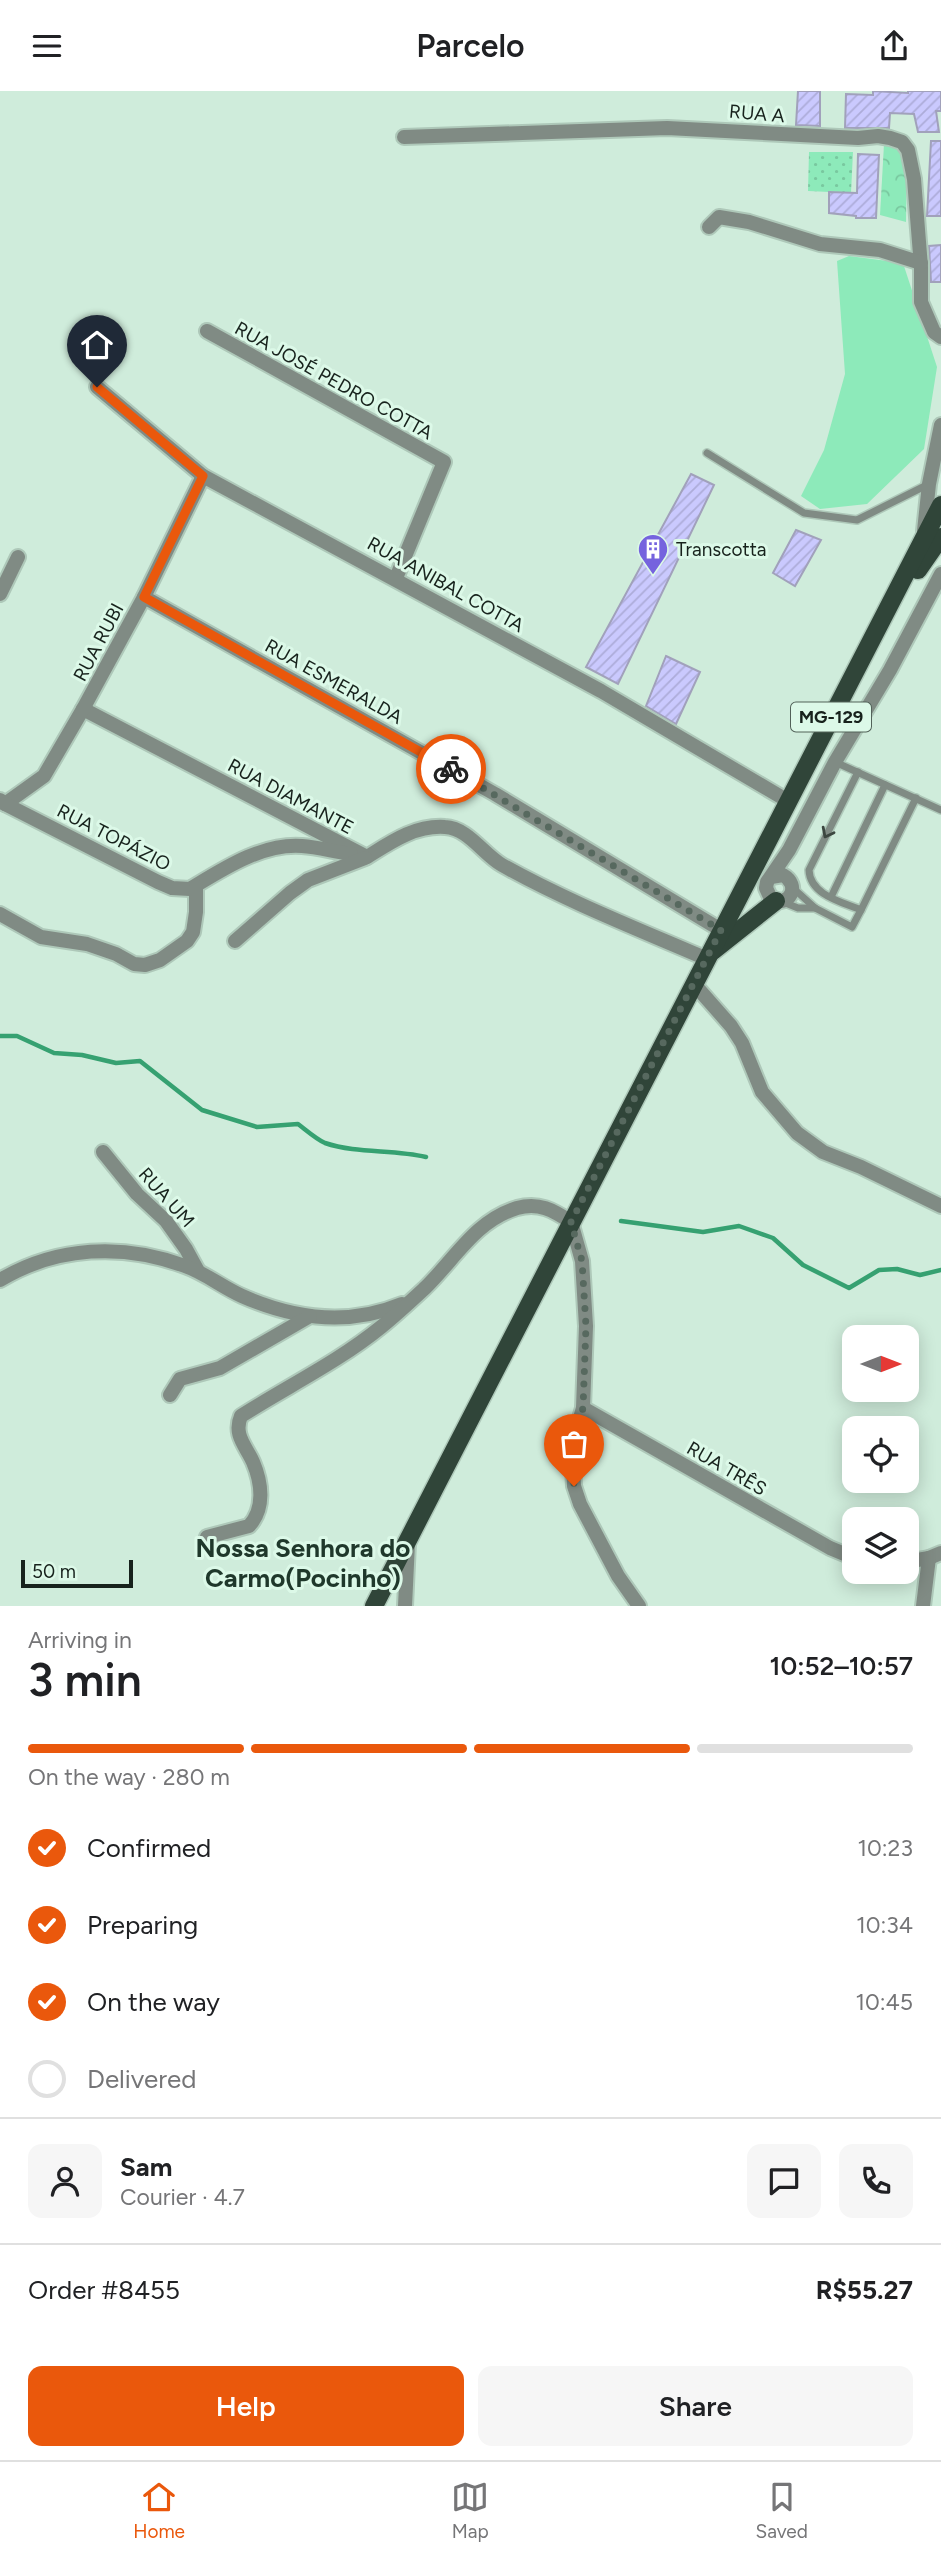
<!DOCTYPE html>
<meta charset="utf-8">
<style>
:root{--surface:#fff;--page:#f6f6f6;--text:#202124;--muted:#757577;--line:#e0e0e0;--accent:#ea580c}
body{margin:0;font-family:Figtree,sans-serif;background:var(--page);color:var(--text);height:100vh;display:flex;flex-direction:column;font-size:26px;white-space:nowrap}
*{box-sizing:border-box;margin:0}
p{font-size:23px;color:var(--muted)}
.icon{flex:none;width:38px;height:38px;fill:none;stroke:currentColor;stroke-width:2;stroke-linecap:round;stroke-linejoin:round}
.map{position:relative;height:1515px;overflow:hidden}
.panel{display:flex;flex-direction:column;background:var(--surface);flex:1}
.panel>*{flex:none}
.needle{width:46px;rotate:90deg}
.controls{position:absolute;left:842px;top:1234px;display:grid;gap:14px}
.controls a{display:grid;place-items:center;width:77px;height:77px;border-radius:14px;background:var(--surface);box-shadow:0 4px 18px #0003;font-size:35px}
.scale{position:absolute;left:21px;bottom:18px;width:112px;box-sizing:border-box;padding-left:7px;border:4px solid #17221c;border-top:0;font-size:19px;line-height:24px;white-space:nowrap;color:#17221c;-webkit-text-stroke:5px #dcf9e8;paint-order:stroke}
.pin{position:absolute;display:grid;place-items:center;width:60px;height:60px;color:#fff;margin:-72px -30px;border-radius:50% 50% 50% 0;rotate:-45deg;box-shadow:0 0 7px #0007}
.pin .icon{rotate:45deg}
.courier{position:absolute;display:grid;place-items:center;width:70px;height:70px;margin:-35px;border:5px solid #ea580c;border-radius:50%;background:#fff;color:#222;box-shadow:0 2px 9px #0007}
.summary em{font-style:normal;font-weight:600}
.summary div{display:flex;flex-direction:column-reverse}
.summary{display:flex;align-items:center;justify-content:space-between;height:119px;padding:0 28px}
h1{font-size:46px;font-weight:600;line-height:52px}
.bar{display:grid;grid-template-columns:repeat(4,1fr);gap:10px 7px;align-content:center;height:84px;padding:0 28px}
.bar i{height:9px;border-radius:5px;background:var(--line)}
.bar .selected{background:var(--accent)}
.bar p{grid-column:span 4}
.line{display:flex;align-items:center;gap:18px;padding:0 28px;border-top:2px solid var(--line)}
.line div{flex:1}
.round{display:grid;place-items:center;flex:none;width:74px;height:74px;border-radius:14px;background:var(--page)}
ol{padding:0 28px;list-style:none}
li{display:flex;align-items:center;gap:21px;height:77px}
li p{margin-inline-start:auto}
li .icon{padding:7px;border-radius:50%;background:var(--accent);color:#fff;stroke-width:4}
li:last-child{color:var(--muted)}
li i{width:38px;height:38px;border:4px solid var(--line);border-radius:50%}
.action{display:flex;gap:14px;margin-top:auto;padding:14px 28px}
.action a{flex:1;height:80px;border-radius:14px;background:var(--accent);color:#fff;font-size:28px;font-weight:600;line-height:80px;text-align:center}
.action a+a{background:var(--page);color:var(--text)}
header{display:flex;justify-content:space-between;align-items:center;height:91px;padding:0 28px;background:var(--surface);font-size:32px;font-weight:600}
.tabs{display:flex;justify-content:space-around;align-items:center;height:98px;border-top:2px solid var(--line);background:var(--surface);font-size:19px;color:var(--muted)}
.tabs a{display:grid;justify-items:center;gap:4px}
.tabs .selected{color:var(--accent)}
.map>svg:first-child{display:block}
</style>
<header><svg class="icon" aria-label="menu" viewBox="0 0 24 24"><path d="M4 6h16M4 12h16M4 18h16"/></svg>Parcelo<svg class="icon" aria-label="share" viewBox="0 0 24 24"><path d="M12 15V3M7 8l5-5 5 5M5 13v7h14v-7"/></svg></header>
<div class="map">
<svg width="941" height="1515" viewBox="0 0 941 1515">
<defs>
<pattern id="forest-crowns" width="20" height="18" patternUnits="userSpaceOnUse" patternTransform="scale(1.75)"><rect width="20" height="18" fill="#8deaba"/><path d="M2 6a3 3 0 1 1 6 0M12 15a3 3 0 1 1 6 0" fill="none" stroke="#79c89f"/></pattern>
<pattern id="garden-dots" width="8" height="8" patternUnits="userSpaceOnUse" patternTransform="scale(1.75)"><rect width="8" height="8" fill="#8deaba"/><path d="M2 2h.1M6 6h.1" fill="none" stroke="#79c89f" stroke-width="1.8" stroke-linecap="round"/></pattern>
<pattern id="building-hatch" width="6" height="6" patternUnits="userSpaceOnUse" patternTransform="scale(1.75)"><rect width="6" height="6" fill="#cac9fe"/><path d="M-1 1l2-2M0 6l6-6M5 7l2-2" fill="none" stroke="#adacd9"/></pattern>
</defs>
<rect width="100%" height="100%" fill="#cfecdb"/>
<path fill="#8deaba" d="M 849,165 L 903,172 L 937,276 L 924,358 L 867,413 L 820,418 L 801,405 L 824,359 L 845,283 L 837,170 Z"/>
<path fill="url(#forest-crowns)" d="M 884,53 L 899,56 L 907,68 L 906,131 L 880,124 Z"/>
<path fill="url(#garden-dots)" d="M 809,61 L 853,61 L 851,102 L 808,100 Z"/>
<g fill="none" stroke-linecap="round" stroke-linejoin="round">
<g stroke="#36a171" stroke-width="4.5">
<path d="M 0,945 L 17,945 L 54,962 L 82,964 L 116,972 L 140,970 L 202,1019 L 257,1036 L 298,1033 C 306,1039 316,1048 325,1052 C 357,1063 393,1058 426,1066"/>
<path d="M 621,1130 L 703,1141 L 739,1135 L 773,1147 L 803,1174 L 849,1197 L 879,1179 L 897,1178 L 920,1184 L 941,1179"/>
</g>
</g>
<g fill="url(#building-hatch)" stroke="#a1a1bb" stroke-width="2">
<path d="M 798,0 L 820,0 L 820,35 L 796,34 Z"/>
<path d="M 873,0 L 908,2 L 908,0 L 941,0 L 941,20 L 936,20 L 939,41 L 918,41 L 914,23 L 890,22 L 889,37 L 845,37 L 846,3 L 873,4 Z"/>
<path d="M 931,50 L 941,50 L 941,125 L 927,125 Z"/>
<path d="M 858,63 L 879,64 L 876,127 L 856,127 L 856,125 L 829,122 L 829,101 L 857,102 Z"/>
<path d="M 941,154 L 941,191 L 931,191 L 929,155 Z"/>
<path d="M 691,383 L 714,394 L 618,593 L 586,576 Z"/>
<path d="M 796,439 L 821,449 L 795,495 L 773,482 Z"/>
<path d="M 666,565 L 700,581 L 676,633 L 646,615 Z"/>
</g>
<g fill="none" stroke-linecap="round" stroke-linejoin="round">
<g stroke="#aec8b9" stroke-width="10">
<g id="lane">
<path d="M 707,362 L 804,422 L 857,429 L 929,393"/>
<path d="M 835,671 L 941,719"/>
<path d="M 858,681 L 809,779 C 810,804 842,811 861,819 L 916,707"/>
<path d="M 793,797 L 815,817 L 852,836 L 861,819"/>
<path d="M 831,806 L 885,694"/>
<path d="M 783,811 L 798,817 L 815,817"/>
</g>
</g>
<g stroke="#aec8b9" stroke-width="18">
<g id="street">
<path d="M 404,46 L 667,37 L 858,47 L 878,45 L 890,47 L 902,51 L 908,59 L 914,88 L 921,176 L 921,211 L 934,241 L 941,246"/>
<path d="M 709,136 L 719,126 L 749,131 L 820,153 L 880,159 L 921,172"/>
<path d="M 207,240 L 444,371 L 396,487"/>
<path d="M 97,296 L 203,385 L 601,600 L 788,710"/>
<path d="M 924,440 L 929,393 L 941,334"/>
<path d="M 0,503 L 18,466"/>
<path d="M 144,506 L 495,703 L 721,839"/>
<path d="M 83,618 L 367,766 C 391,751 415,734 445,736 C 468,737 483,763 502,774 C 566,810 640,839 707,868"/>
<path d="M 0,709 L 5,713 L 44,685 L 83,618 L 144,506 L 203,385"/>
<path d="M 5,713 L 158,791 L 172,797 L 190,798 C 223,778 262,752 302,755 C 318,756 335,761 351,763"/>
<path d="M 771,786 L 783,784 C 801,794 790,817 771,808 L 766,797 L 767,791 L 789,759 L 835,671 L 890,579 L 941,483"/>
<path d="M 0,823 L 41,846 L 87,853 L 116,863 L 134,873 L 145,874 L 160,869 L 187,850 L 193,841 L 196,821 L 196,795"/>
<path d="M 235,850 L 290,802 L 308,789 L 365,767"/>
<path d="M 694,893 L 731,935 L 742,952 L 762,1001 L 797,1042 L 823,1061 L 861,1076 L 941,1115"/>
<path d="M 103,1061 L 137,1103 L 166,1130 L 186,1158 L 198,1180"/>
<path d="M 0,1189 C 57,1155 123,1152 185,1175 C 205,1182 222,1196 242,1205 C 294,1228 349,1235 402,1213"/>
<path d="M 170,1304 L 180,1288 L 220,1277 L 310,1225"/>
<path d="M 583,1317 L 830,1457 L 854,1467"/>
<path d="M 207,1446 L 249,1435 C 265,1418 262,1392 253,1371 C 246,1355 233,1344 241,1325 C 288,1295 338,1271 381,1236 C 396,1224 411,1210 425,1197 C 455,1168 475,1130 517,1117 C 539,1111 553,1119 571,1131 L 582,1170 L 586,1235 L 583,1317 L 572,1354 L 574,1395 L 580,1413 L 618,1485 L 639,1515"/>
<path d="M 906,1471 L 929,1467 L 941,1462"/>
<path d="M 405,1515 L 408,1452"/>
<path d="M 923,1515 L 929,1467"/>
</g>
</g>
<g stroke="#aec8b9" stroke-width="21">
<g id="primary">
<path d="M 918,479 L 941,446"/>
<path d="M 713,860 L 776,810"/>
<path d="M 374,1515 L 941,414"/>
</g>
</g>
<use href="#lane" stroke="#808b84" stroke-width="7"/>
<use href="#street" stroke="#808b84" stroke-width="14"/>
<use href="#primary" stroke="#304539" stroke-width="18"/>
</g>
<defs><path id="oneway-chevron" d="M-2-3.5L2.5 0L-2 3.5" fill="none" stroke-width="1.6" stroke-linecap="round" stroke-linejoin="round" transform="scale(1.75)"/></defs>
<use stroke="#3c4740" href="#oneway-chevron" transform="translate(827 742) rotate(117)"/>
<g fill="none" stroke-linecap="round" stroke-linejoin="round">
<path stroke="#57695f" stroke-width="7" stroke-dasharray="0 12.6" d="M 451,678 L 721,839 L 571,1131 L 582,1170 L 586,1235 L 583,1317 L 572,1354 L 574,1395"/>
<path stroke="#ea580c" stroke-width="9" d="M 97,296 L 203,385 L 144,506 L 451,678"/>
</g>
<defs>
<g id="building-pin" transform="scale(1.575)"><path d="M0 17L-7.5 6A9.5 9.5 0 1 1 7.5 6Z" fill="#7563de" stroke="#dcf9e8"/><path d="M-4-6H4V6H1V3H-1V6H-4ZM-2.5-4.3h1.7v1.8h-1.7ZM.8-4.3h1.7v1.8H.8ZM-2.5-1h1.7V.8h-1.7ZM.8-1h1.7V.8H.8Z" fill="#fff"/></g>
</defs>
<g fill-rule="evenodd">
<use href="#building-pin" x="653" y="458"/>
</g>
<g text-anchor="middle" stroke-width="6" stroke-linejoin="round" paint-order="stroke">
<rect fill="#dcf9e8" stroke="#526259" stroke-width="2" x="791" y="611.5" width="80" height="29" rx="5"/>
<g font-size="18" font-weight="bold" fill="#17221c">
<text x="831" y="632">MG-129</text>
</g>
<g font-size="19" fill="#17221c" stroke="#dcf9e8">
<text transform="translate(757 22) rotate(5)" y="7">RUA A</text>
<text transform="translate(334 289) rotate(29)" y="7">RUA JOSÉ PEDRO COTTA</text>
<text transform="translate(446 493) rotate(29)" y="7">RUA ANIBAL COTTA</text>
<text transform="translate(98 551) rotate(-62)" y="7">RUA RUBI</text>
<text transform="translate(334 590) rotate(29)" y="7">RUA ESMERALDA</text>
<text transform="translate(291 705) rotate(28)" y="7">RUA DIAMANTE</text>
<text transform="translate(114 746) rotate(27)" y="7">RUA TOPÁZIO</text>
<text transform="translate(167 1106) rotate(48)" y="7">RUA UM</text>
<text transform="translate(727 1377) rotate(30)" y="7">RUA TRÊS</text>
</g>
<g font-size="19" fill="#17221c" stroke="#dcf9e8" text-anchor="start">
<text x="676" y="465">Transcotta</text>
</g>
<g font-size="26" font-weight="bold" fill="#1f382b" stroke="#dcf9e8">
<text x="303" y="1466">Nossa Senhora do<tspan x="303" dy="30">Carmo(Pocinho)</tspan></text>
</g>
</g>
</svg>
<div class="controls">
<a><svg class="needle" viewBox="-14 -14 28 28"><path d="M0-13l5 13h-10z" fill="#e53935"/><path d="M0 13l5-13h-10z" fill="#757577"/></svg></a>
<a><svg class="icon" aria-label="locate" viewBox="0 0 24 24"><circle cx="12" cy="12" r="6"/><path d="M12 2v4M12 18v4M2 12h4M18 12h4"/></svg></a>
<a><svg class="icon" aria-label="layers" viewBox="0 0 24 24"><path d="M12 4l9 5-9 5-9-5zM3 14l9 5 9-5"/></svg></a>
</div>
<div class="scale">50 m</div>
<div class="pin" style="left:574px;top:1395px;background:#ea580c"><svg class="icon" aria-label="bag" viewBox="0 0 24 24"><path d="M5 8h14l-1 12H6zM9 8a3 3 0 0 1 6 0"/></svg></div>
<div class="pin" style="left:97px;top:296px;background:#1f2937"><svg class="icon" aria-label="home" viewBox="0 0 24 24"><path d="M3 11l9-7 9 7M6 9v11h12V9"/></svg></div>
<div class="courier" style="left:451px;top:678px"><svg class="icon" aria-label="bike" viewBox="0 0 24 24"><circle cx="6" cy="16" r="4"/><circle cx="18" cy="16" r="4"/><path d="M6 16l4-8h5l3 8M10 8l3 8H6M13 5h3"/></svg></div>
</div>
<section class="panel">
<div class="summary"><div><h1>3 min</h1><p>Arriving in</p></div><em>10:52–10:57</em></div>
<div class="bar"><i class="selected"></i><i class="selected"></i><i class="selected"></i><i></i><p>On the way · 280 m</p></div>
<ol>
<li><svg class="icon" aria-label="check" viewBox="0 0 24 24"><path d="M5 12l5 5 9-10"/></svg>Confirmed<p>10:23</p></li>
<li><svg class="icon" aria-label="check" viewBox="0 0 24 24"><path d="M5 12l5 5 9-10"/></svg>Preparing<p>10:34</p></li>
<li><svg class="icon" aria-label="check" viewBox="0 0 24 24"><path d="M5 12l5 5 9-10"/></svg>On the way<p>10:45</p></li>
<li><i></i>Delivered</li>
</ol>
<div class="line" style="height:126px"><a class="round"><svg class="icon" aria-label="person" viewBox="0 0 24 24"><circle cx="12" cy="8" r="4"/><path d="M4 21q1-7 8-7t8 7"/></svg></a><div><b>Sam</b><p>Courier · 4.7</p></div><a class="round"><svg class="icon" aria-label="chat" viewBox="0 0 24 24"><path d="M4 5h16v11H9l-5 4z"/></svg></a><a class="round"><svg class="icon" aria-label="phone" viewBox="0 0 24 24"><path d="M5 4h4l2 5-3 2q2 4 5 5l2-3 5 2v4C11 20 4 13 5 4z"/></svg></a></div>
<div class="line" style="height:91px"><div>Order #8455</div><b>R$55.27</b></div>
<div class="action"><a>Help</a><a>Share</a></div>
</section>
<nav class="tabs">
<a class="selected"><svg class="icon" aria-label="home" viewBox="0 0 24 24"><path d="M3 11l9-7 9 7M6 9v11h12V9"/></svg>Home</a>
<a><svg class="icon" aria-label="map" viewBox="0 0 24 24"><path d="M3 6l6-2 6 2 6-2v14l-6 2-6-2-6 2zM9 4v14M15 6v14"/></svg>Map</a>
<a><svg class="icon" aria-label="saved" viewBox="0 0 24 24"><path d="M7 4h10v16l-5-4-5 4z"/></svg>Saved</a>
</nav>
